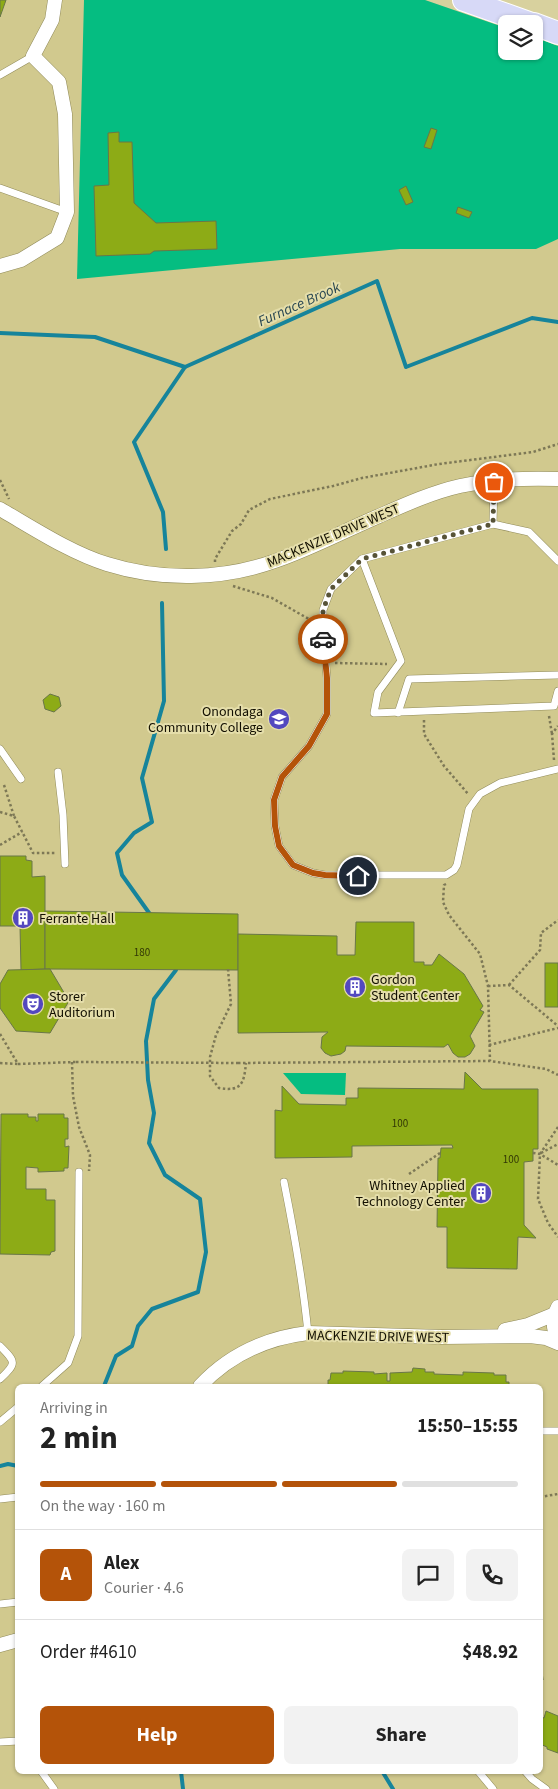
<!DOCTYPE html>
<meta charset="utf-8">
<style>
:root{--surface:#fff;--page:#f2f2f2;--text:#222;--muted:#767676;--line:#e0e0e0;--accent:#b45309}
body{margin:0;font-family:"Source Sans 3",sans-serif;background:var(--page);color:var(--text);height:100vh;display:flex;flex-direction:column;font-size:19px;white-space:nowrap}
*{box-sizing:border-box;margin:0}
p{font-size:16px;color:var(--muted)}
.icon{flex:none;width:28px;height:28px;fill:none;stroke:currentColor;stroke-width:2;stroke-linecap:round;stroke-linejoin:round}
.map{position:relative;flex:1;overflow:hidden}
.panel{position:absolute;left:15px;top:1384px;width:528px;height:390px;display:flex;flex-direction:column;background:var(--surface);border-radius:8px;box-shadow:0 1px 4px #0004}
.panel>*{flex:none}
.buttons{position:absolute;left:498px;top:15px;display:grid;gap:10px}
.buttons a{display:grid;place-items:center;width:45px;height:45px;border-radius:8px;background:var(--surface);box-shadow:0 1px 4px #0004;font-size:25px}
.pin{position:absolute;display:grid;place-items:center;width:42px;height:42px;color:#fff;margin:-21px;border:2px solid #fff;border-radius:50%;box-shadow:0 1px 5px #0007}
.courier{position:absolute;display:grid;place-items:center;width:50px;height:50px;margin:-25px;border:4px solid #b45309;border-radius:50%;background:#fff;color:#222;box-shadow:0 1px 6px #0007}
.headline em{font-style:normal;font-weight:700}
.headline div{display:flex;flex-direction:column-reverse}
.headline{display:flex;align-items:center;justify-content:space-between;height:85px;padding:0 25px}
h1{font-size:32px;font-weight:700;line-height:38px}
.bar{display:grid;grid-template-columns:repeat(4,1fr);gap:8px 5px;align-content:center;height:60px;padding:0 25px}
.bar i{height:6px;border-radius:4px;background:var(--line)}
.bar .active{background:var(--accent)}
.bar p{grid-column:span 4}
.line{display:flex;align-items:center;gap:12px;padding:0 25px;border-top:1px solid var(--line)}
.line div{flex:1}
.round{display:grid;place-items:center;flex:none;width:52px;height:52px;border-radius:8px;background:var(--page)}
.action{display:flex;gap:10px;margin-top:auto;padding:10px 25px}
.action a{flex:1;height:58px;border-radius:8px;background:var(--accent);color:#fff;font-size:20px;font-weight:700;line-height:58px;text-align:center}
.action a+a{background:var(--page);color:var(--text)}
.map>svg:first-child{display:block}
</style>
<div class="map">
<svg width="558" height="1789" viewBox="0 0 558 1789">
<rect width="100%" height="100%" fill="#d8d19e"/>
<path fill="#d1c98e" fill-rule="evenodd" d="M 0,0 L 425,0 L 506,28 L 506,51 L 534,51 L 534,37 L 558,46 L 558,1789 L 0,1789 ZM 18,1386 L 540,1386 L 540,1771 L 18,1771 Z"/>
<g fill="#05bd81">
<path d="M 84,0 L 425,0 L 506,28 L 506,51 L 534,51 L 534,37 L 558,46 L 558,239 L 536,249 L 400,249 L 77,279 Z"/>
<path d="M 283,1073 L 346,1073 L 345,1095 L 301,1094 Z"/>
</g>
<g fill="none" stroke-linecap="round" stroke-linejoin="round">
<g stroke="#16849b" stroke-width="4">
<path d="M 0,333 L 95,337 L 185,367"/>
<path d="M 166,549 L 163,512 L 134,442 L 185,367 L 377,281 L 406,367 L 532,318 L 558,322"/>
<path d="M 152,917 L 122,875 L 117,853 L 134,833 L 152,822 L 142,778 L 164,701 L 162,603"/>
<path d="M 104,1386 L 116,1356 L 132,1346 L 138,1326 L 152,1309 L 198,1292 L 206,1252 L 200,1199 L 165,1175 L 149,1143 L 154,1113 L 148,1080 L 146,1041 L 154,999 L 176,970 L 175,965"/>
<path d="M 0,1466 L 8,1464 L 18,1466"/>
<path d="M 181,1771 L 183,1789"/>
<path d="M 382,1771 L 393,1789"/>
</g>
</g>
<g fill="#8dab16" stroke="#697648">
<path d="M 0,0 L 6,0 L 0,17 Z"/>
<path d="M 431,128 L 437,130 L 431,149 L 424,147 Z"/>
<path d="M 119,132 L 119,142 L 132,142 L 134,203 L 156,223 L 216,221 L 217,249 L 154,251 L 150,254 L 96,256 L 94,186 L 109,185 L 108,133 Z"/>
<path d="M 406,186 L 413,202 L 406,205 L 399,190 Z"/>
<path d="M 458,207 L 472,212 L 469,218 L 456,213 Z"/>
<path d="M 50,694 L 59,697 L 61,706 L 54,712 L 45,709 L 43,700 Z"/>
<path d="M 0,856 L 26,856 L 26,860 L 32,861 L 32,877 L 45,876 L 45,969 L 21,970 L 20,926 L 0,926 Z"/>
<path d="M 45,911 L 238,914 L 238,970 L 45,969 Z"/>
<path d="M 356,922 L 414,922 L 414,962 L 424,962 L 424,965 L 432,965 L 439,954 L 464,974 L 480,1001 L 483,1006 L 480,1010 L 484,1012 L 470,1036 L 475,1046 L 470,1054 L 465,1057 L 458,1057 L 453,1053 L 448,1044 L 444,1047 L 346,1046 L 345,1051 L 341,1054 L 331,1056 L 325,1053 L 321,1048 L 322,1037 L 328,1032 L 238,1033 L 238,934 L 337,936 L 337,955 L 355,955 Z"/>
<rect x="545" y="963" width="13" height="44"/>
<path d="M 50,969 L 69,1001 L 50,1033 L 16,1031 L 0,1008 L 0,984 L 8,970 Z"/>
<path d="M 465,1072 L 482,1089 L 538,1089 L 538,1149 L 533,1149 L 533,1161 L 524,1162 L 524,1225 L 536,1238 L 518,1237 L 517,1269 L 447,1268 L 447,1227 L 437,1227 L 438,1158 L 440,1158 L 441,1148 L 453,1148 L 452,1145 L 352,1146 L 352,1157 L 275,1158 L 275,1110 L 282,1111 L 282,1086 L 299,1104 L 346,1105 L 346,1098 L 358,1098 L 358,1088 L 464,1089 Z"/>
<path d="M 1,1114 L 28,1114 L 28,1117 L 36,1117 L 36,1121 L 38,1121 L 38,1114 L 64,1114 L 64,1118 L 68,1118 L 68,1139 L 65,1139 L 65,1147 L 69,1146 L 68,1168 L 64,1168 L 64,1171 L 38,1172 L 38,1168 L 26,1167 L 26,1189 L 46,1189 L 46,1200 L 55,1200 L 55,1251 L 51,1252 L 50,1255 L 0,1254 Z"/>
<path d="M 413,1368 L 425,1369 L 425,1372 L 434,1372 L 434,1374 L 463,1375 L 463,1372 L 494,1373 L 494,1375 L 506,1375 L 506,1382 L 509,1382 L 509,1386 L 328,1386 L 328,1380 L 330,1380 L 331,1373 L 343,1373 L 343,1371 L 374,1372 L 374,1374 L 387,1373 L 387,1381 L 390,1381 L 390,1373 L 412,1372 Z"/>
<path d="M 540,1654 L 543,1680 L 540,1680 Z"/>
<path d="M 546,1711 L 558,1716 L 558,1753 L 547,1749 L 547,1747 L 540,1744 L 540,1720 L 541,1717 L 544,1718 Z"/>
</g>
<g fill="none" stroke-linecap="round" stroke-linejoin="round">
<g stroke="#908a59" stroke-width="8">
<g id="lane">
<path d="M 0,75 L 33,56"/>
<path d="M 0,188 L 67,212"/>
<path d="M 494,482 L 493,524 L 362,559 L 331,589 L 323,610 L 323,630 L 327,678 L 327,714 L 309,746 L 282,777 L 274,800 L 275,826 L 279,846 L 293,865 L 313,873 L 325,875 L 446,875 L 454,870 L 457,865 L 469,809 L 480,794 L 500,783 L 558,769"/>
<path d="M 493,524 L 529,532 L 558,561"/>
<path d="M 362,559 L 401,661 L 378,692 L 374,713 L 554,706 L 558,691"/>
<path d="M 398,713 L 409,679 L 558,675"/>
<path d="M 0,749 L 21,779"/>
<path d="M 58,772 L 63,815 L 65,864"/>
<path d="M 284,1182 C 294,1232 303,1282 308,1333"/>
<path d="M 0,1346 C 16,1362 17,1363 0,1379"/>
<path d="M 42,1386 L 68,1363 L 78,1336 L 79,1172"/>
<path d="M 0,1422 L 18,1407"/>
<path d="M 540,1431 L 558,1431"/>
<path d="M 0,1499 L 18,1497"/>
<path d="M 0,1604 L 18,1602"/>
<path d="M 0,1742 L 18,1741"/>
<path d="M 41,1771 L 54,1789"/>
<path d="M 478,1771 L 493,1789"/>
<path d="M 525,1771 L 532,1779 L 546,1789"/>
</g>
</g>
<g stroke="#908a59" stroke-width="15">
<g id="street">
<path d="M 0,266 L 21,260 L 57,238 L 67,212 L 65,114 L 59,82 L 33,56 L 52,20 L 55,0"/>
<path d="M 0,509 C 33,528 71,553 107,564 C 161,581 222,580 275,561 C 310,549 344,531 379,516 C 404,505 433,492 460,486 C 491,479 526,478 558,479"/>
<path d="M 558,1307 C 553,1317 552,1328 558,1339"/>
<path d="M 505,1330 L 528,1325 L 555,1314"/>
<path d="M 200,1386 C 229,1355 266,1338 308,1333 L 442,1337 L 530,1336 L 546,1338 L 558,1343"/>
<path d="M 0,1645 L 18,1640"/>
</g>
</g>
<g stroke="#fff" stroke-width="24">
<g id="primary">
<path d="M 464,0 L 532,24"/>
<path d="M 534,24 L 558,33"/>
</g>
</g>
<g stroke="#7d7856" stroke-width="2.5" stroke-dasharray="2.5 2.5" stroke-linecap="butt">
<path d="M 0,480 L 9,499"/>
<path d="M 215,562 L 215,559 L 232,531 L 241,524 L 249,510 L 270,499 L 333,486 L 362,478 L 439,464 L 533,452 L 558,444"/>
<path d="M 233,586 L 272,598 L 314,622"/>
<path d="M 335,663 L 387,664"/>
<path d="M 549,716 L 552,734"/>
<path d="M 424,720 L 424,734 L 444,766 L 469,795"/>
<path d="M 554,760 L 552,734 L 558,726"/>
<path d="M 4,785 L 14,816"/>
<path d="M 0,812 L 14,816 L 33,853 L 56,853"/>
<path d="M 0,845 L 22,832"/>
<path d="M 446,884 L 444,885 L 443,902 L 449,915 L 480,954 L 488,986 L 490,1061"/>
<path d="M 228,969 L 231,1004 L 216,1035 L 210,1057 L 210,1076 L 219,1088 C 242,1092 244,1083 246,1063"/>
<path d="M 509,985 L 540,950 L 541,933 L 558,920"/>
<path d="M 488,986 L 509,985 L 558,1026"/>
<path d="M 0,1034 L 18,1064 L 76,1062"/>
<path d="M 489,1045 L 558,1028"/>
<path d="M 72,1062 L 73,1096 L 79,1127 L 90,1155 L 89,1171"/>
<path d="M 0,1063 L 18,1064"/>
<path d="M 238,1063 L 490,1061 L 546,1069 L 558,1075"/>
<path d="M 558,1127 L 540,1154 L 538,1199 L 548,1223 L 558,1237"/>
<path d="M 533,1153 L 540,1154 L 558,1165"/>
<path d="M 541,1153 L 558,1144"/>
<path d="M 409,1174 L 440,1153"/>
<path d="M 540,1497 L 558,1494"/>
</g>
<use href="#lane" stroke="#fff" stroke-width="7"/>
<use href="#street" stroke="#fff" stroke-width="14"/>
<use href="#primary" stroke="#d7d9f7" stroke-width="22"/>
<path stroke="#7d7856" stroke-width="2.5" stroke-dasharray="2.5 2.5" stroke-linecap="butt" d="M 76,1062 L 238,1063"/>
</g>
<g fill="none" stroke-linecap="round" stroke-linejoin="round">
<path stroke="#575337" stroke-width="5" stroke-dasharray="0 9" d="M 323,639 L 323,610 L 331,589 L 362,559 L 493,524 L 494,482"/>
<path stroke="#b45309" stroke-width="6" d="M 323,639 L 327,678 L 327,714 L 309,746 L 282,777 L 274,800 L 275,826 L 279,846 L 293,865 L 313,873 L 325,875 L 358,876"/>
</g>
<defs>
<g id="university-disc" transform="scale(1.125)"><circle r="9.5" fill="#5348bf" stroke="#e5deaa"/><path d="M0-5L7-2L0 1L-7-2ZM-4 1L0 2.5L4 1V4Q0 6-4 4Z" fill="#fff"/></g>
<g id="building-disc" transform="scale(1.125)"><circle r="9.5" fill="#5348bf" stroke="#e5deaa"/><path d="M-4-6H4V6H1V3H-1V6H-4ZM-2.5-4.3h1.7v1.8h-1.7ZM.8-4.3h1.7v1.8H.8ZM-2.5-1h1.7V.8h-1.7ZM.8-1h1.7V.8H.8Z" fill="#fff"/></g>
<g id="theatre-disc" transform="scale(1.125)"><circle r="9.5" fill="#5348bf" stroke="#e5deaa"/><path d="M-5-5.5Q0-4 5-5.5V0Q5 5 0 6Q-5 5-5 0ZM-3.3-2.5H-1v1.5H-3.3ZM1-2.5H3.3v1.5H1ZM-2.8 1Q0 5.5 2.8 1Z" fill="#fff"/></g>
</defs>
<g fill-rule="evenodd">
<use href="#university-disc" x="279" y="719"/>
<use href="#building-disc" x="23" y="918"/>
<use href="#building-disc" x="355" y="987"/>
<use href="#theatre-disc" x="33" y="1004"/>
<use href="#building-disc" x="481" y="1193"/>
</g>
<g text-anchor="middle" stroke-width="4" stroke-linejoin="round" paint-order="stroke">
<g font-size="11" fill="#313606">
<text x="142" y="956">180</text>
<text x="400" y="1127">100</text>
<text x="511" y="1163">100</text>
</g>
<g font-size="14" fill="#120f00" stroke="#e5deaa">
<text transform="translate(333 535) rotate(-23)" y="5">MACKENZIE DRIVE WEST</text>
<text transform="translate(378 1336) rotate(1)" y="5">MACKENZIE DRIVE WEST</text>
</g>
<g font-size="14" fill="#120f00" stroke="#e5deaa" text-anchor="start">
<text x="263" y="716" text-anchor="end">Onondaga<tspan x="263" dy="16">Community College</tspan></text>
<text x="39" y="923">Ferrante Hall</text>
<text x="371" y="984">Gordon<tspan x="371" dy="16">Student Center</tspan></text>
<text x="49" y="1001">Storer<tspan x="49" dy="16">Auditorium</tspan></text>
<text x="465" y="1190" text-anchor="end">Whitney Applied<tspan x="465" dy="16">Technology Center</tspan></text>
</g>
<g font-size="15" font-style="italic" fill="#2b4852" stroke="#e5deaa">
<text transform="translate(299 304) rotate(-24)" y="5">Furnace Brook</text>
</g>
</g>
</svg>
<div class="buttons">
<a><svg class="icon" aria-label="layers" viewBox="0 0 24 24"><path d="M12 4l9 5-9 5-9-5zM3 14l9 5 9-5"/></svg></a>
</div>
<div class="pin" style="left:494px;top:482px;background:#ea580c"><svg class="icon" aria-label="bag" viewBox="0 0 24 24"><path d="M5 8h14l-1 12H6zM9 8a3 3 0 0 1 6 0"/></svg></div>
<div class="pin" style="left:358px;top:876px;background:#1f2937"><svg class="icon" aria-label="home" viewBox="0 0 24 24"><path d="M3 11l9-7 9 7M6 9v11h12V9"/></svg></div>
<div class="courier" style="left:323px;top:639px"><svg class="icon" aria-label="car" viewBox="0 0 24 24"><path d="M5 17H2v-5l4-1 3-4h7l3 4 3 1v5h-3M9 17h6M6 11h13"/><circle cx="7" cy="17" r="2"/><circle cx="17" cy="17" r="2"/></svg></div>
<section class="panel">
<div class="headline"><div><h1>2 min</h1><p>Arriving in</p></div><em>15:50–15:55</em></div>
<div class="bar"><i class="active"></i><i class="active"></i><i class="active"></i><i></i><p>On the way · 160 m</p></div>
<div class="line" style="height:90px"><b class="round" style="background:var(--accent);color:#fff">A</b><div><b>Alex</b><p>Courier · 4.6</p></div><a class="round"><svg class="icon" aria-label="chat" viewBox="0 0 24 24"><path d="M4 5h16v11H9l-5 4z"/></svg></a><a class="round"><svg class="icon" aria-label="phone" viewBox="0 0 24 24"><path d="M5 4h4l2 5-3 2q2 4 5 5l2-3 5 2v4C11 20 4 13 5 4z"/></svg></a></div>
<div class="line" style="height:65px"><div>Order #4610</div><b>$48.92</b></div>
<div class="action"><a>Help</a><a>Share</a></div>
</section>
</div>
